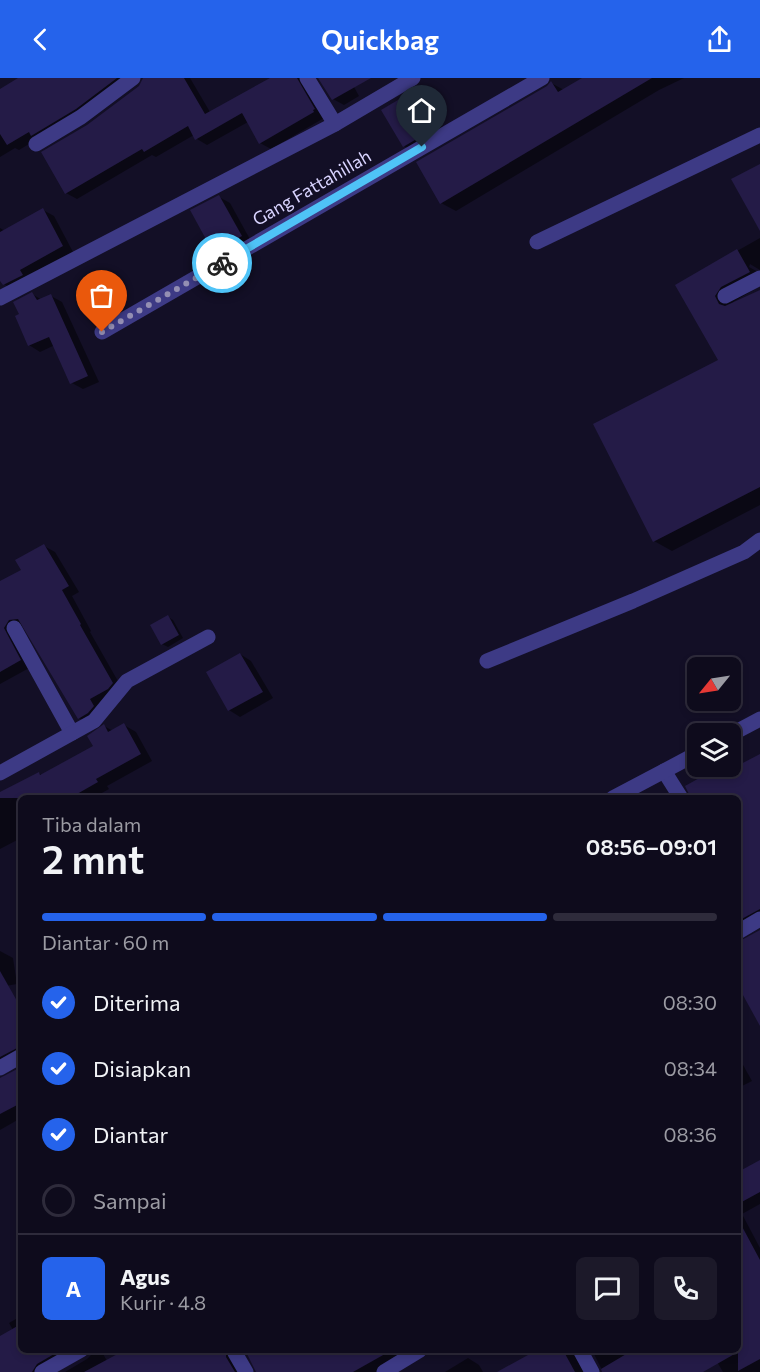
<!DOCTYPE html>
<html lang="id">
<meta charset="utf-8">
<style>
:root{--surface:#0e0b1c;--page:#1c1929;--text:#f1f3f6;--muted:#9b9ba3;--line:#2e2b3b;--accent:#2563eb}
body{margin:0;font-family:Commissioner,sans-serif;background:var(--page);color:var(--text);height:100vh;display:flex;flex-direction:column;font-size:22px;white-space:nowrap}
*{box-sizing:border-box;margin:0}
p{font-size:20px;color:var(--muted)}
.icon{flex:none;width:33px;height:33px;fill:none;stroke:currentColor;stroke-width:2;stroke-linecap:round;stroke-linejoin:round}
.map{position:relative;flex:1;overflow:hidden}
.sheet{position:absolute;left:18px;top:717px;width:723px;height:558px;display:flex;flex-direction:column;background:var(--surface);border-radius:9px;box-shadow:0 3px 9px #0003,0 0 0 2px var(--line)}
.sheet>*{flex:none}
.needle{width:39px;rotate:240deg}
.buttons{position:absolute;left:687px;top:579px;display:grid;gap:12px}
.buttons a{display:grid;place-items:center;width:54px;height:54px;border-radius:9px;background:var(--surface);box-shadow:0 3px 9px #0003,0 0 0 2px var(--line);font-size:30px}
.pin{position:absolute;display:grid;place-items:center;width:51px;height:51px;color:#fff;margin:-62px -26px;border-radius:50% 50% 50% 0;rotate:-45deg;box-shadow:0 0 6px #0007}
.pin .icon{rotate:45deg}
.courier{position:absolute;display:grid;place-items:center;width:60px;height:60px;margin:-30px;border:4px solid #4fc3f7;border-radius:50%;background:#fff;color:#222;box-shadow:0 2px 8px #0007}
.overview em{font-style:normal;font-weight:600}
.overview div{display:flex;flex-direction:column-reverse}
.overview{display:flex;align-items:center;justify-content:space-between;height:102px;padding:0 24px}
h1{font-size:39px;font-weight:600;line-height:45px}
.bar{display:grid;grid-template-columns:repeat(4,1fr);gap:9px 6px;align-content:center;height:72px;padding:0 24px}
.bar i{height:8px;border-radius:4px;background:var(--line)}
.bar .active{background:var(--accent)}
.bar p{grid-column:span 4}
.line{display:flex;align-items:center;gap:15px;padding:0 24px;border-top:2px solid var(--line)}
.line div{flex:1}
.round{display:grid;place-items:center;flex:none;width:63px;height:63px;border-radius:9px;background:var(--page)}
ol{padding:0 24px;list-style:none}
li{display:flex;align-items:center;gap:18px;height:66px}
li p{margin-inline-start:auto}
li .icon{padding:6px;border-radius:50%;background:var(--accent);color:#fff;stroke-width:4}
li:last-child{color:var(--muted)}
li i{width:33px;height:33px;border:3px solid var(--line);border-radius:50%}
header{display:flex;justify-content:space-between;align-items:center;height:78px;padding:0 24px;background:var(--accent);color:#fff;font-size:27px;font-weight:600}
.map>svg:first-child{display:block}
</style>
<header><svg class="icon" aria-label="back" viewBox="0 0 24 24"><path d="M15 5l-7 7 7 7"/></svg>Quickbag<svg class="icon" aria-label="share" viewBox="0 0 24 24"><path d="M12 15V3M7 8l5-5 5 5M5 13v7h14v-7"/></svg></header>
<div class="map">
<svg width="760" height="1294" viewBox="0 0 760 1294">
<rect width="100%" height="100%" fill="#130f26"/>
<g fill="#0007">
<path d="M 22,0 L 134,0 L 39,60 L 19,72 L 15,70 L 0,79 L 0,12 Z"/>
<path d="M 168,0 L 190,0 L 210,34 L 273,0 L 310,0 L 324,40 L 271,71 L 260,65 L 248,44 L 207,67 L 197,61 L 194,57 L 156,79 L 152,77 L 77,121 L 66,115 Z"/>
<path d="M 320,0 L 349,0 L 359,18 L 344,27 L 333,21 Z"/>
<path d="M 584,0 L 684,0 L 659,12 L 456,133 L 441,125 L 551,5 L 564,12 Z"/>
<path d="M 415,14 L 426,20 L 447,56 L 415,74 L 404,68 Z"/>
<path d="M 219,119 L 230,125 L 252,165 L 225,180 L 214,173 Z"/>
<path d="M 43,132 L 54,138 L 73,174 L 16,213 L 4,206 L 0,198 L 0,150 L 5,153 Z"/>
<path d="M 760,160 L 760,192 L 750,186 L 749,189 L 760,195 L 760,208 L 733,224 L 734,226 L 760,213 L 760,427 L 672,473 L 654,463 L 720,283 L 677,207 Z"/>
<path d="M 32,216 L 42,222 L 51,218 L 62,224 L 99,304 L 83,311 L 72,305 L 55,267 L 40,274 L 29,267 L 21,236 Z"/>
<path d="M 44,468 L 55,474 L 79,514 L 72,518 L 91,553 L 90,554 L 123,612 L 90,646 L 79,640 L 25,546 L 17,550 L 31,589 L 0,606 L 0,505 L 23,492 Z"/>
<path d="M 168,539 L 173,542 L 183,560 L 168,569 L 162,566 Z"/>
<path d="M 240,576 L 251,583 L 273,620 L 240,639 L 229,632 Z"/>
<path d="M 124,647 L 136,654 L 152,683 L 107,708 L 109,711 L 93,720 L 21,720 L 21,760 L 0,771 L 0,720 L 39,695 L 43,698 L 95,669 L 104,648 L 113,653 Z"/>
<path d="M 760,678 L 760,843 L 738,852 L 738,720 L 692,720 L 730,694 Z"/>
<path d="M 0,873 L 13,880 L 17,906 L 0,909 Z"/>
<path d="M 15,922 L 21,925 L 21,979 L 0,992 L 0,930 Z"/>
<path d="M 738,978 L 752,1003 L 738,1010 Z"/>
<path d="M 21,991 L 21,1040 L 0,1052 L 0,1001 Z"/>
<path d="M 760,1087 L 760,1126 L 742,1136 L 760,1170 L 760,1294 L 723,1294 L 710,1272 L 738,1272 L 738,1096 Z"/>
<path d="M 21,1238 L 21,1272 L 83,1272 L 46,1294 L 0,1294 L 0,1259 L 13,1252 L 9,1245 Z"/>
<path d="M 91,1272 L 101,1272 L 107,1283 L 128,1272 L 242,1272 L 242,1294 L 65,1294 L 87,1281 L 91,1277 Z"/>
<path d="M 245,1272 L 417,1272 L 376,1294 L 257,1294 Z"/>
<path d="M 540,1272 L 585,1272 L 588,1294 L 500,1294 Z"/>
<path d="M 592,1272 L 632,1272 L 636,1279 L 609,1294 L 603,1294 Z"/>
<path d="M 468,1280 L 479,1287 L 483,1294 L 445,1294 Z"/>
</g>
<g fill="#241b47">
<path d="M 18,0 L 117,0 L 76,31 L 31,58 L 29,54 L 7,67 L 0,56 L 0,11 Z"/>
<path d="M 143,0 L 184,0 L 205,36 L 270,0 L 297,0 L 315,31 L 313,32 L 314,34 L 259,66 L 242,35 L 195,62 L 188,48 L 144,74 L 142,71 L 65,116 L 41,74 L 87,47 L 139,8 Z"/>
<path d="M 318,0 L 371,0 L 332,22 Z"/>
<path d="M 582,0 L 652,0 L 440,126 L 416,84 L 547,8 L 551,3 L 558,14 Z"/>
<path d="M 415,12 L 437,49 L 403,69 L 381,32 Z"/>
<path d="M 760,86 L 760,153 L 731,101 Z"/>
<path d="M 219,117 L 242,158 L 213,174 L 190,132 Z"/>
<path d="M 43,130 L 63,168 L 20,192 L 23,197 L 3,207 L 0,203 L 0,154 Z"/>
<path d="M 737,171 L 750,194 L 721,209 L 715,218 L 719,226 L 725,228 L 760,212 L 760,409 L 653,464 L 593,346 L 718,282 L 675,207 Z"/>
<path d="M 32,214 L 37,222 L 51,216 L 88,298 L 70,306 L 49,259 L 28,268 L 15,238 L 19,236 L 13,224 Z"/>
<path d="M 44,466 L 69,508 L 62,512 L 81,546 L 80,547 L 113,605 L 108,611 L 90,621 L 94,628 L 88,635 L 78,641 L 18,541 L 9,542 L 4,550 L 21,582 L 0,594 L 0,503 L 21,492 L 15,482 Z"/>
<path d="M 168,537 L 179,557 L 161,567 L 150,547 Z"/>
<path d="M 240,575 L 263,614 L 228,633 L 206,594 Z"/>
<path d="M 124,645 L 141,676 L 96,701 L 98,704 L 70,720 L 0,720 L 0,714 L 39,694 L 40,697 L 93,668 L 87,658 L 104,646 L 108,654 Z"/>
<path d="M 760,676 L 760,831 L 738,843 L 738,720 L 691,720 L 685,708 L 721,688 L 737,688 Z"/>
<path d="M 760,852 L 760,948 L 738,908 L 738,864 Z"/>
<path d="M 0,893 L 21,930 L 21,968 L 0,979 Z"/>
<path d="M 21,989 L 21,1025 L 0,1036 L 0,1000 Z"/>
<path d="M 760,1082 L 760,1114 L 738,1126 L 738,1094 Z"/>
<path d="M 738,1141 L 760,1182 L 760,1281 L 738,1293 L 738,1274 L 703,1294 L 602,1294 L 601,1291 L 633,1272 L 738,1272 Z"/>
<path d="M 21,1246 L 21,1272 L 61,1272 L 37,1286 L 32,1294 L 0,1294 L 0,1258 Z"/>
<path d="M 125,1272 L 226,1272 L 226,1279 L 235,1294 L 84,1294 Z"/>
<path d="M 245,1272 L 392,1272 L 353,1294 L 256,1294 Z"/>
<path d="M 537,1272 L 563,1272 L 575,1294 L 497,1294 Z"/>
</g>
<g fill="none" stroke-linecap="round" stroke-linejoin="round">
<g stroke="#3d3a85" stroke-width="15">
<path d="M 335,46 L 413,0"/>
<path d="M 36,66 L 81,39 L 133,0"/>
<path d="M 537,164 L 760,57"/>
<path d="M 725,218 L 760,200"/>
<path d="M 0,220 L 335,46 L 307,0"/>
<path d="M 102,254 L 542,0"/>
<path d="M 14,550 L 72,655"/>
<path d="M 487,583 L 633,523 L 744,474 L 760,462"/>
<path d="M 730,657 L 760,641"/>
<path d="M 664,693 L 681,720"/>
<path d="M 0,695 L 94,643 L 127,603 L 208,559"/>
<path d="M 613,720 L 698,675"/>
<path d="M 738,854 L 760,841"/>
<path d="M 0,990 L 21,978"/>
<path d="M 580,1272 L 592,1294"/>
<path d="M 235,1275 L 246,1294"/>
<path d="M 42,1294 L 81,1272"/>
<path d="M 384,1294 L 420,1272"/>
</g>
</g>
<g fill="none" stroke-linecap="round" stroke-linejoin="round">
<path stroke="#948fb3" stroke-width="6" stroke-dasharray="0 10.8" d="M 102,254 L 222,185"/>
<path stroke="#4fc3f7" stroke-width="8" d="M 222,185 L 422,69"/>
</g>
<g text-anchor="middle" stroke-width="4.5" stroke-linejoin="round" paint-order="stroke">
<g font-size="18" fill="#d9d4ff" stroke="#130f26">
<text transform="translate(312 110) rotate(-30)" y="6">Gang Fattahillah</text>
</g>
</g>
</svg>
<div class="buttons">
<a><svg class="needle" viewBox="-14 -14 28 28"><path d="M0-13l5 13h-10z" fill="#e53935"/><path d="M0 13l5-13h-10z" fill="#9b9ba3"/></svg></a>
<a><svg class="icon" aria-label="layers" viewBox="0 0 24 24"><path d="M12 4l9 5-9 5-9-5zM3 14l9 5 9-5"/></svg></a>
</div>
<div class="pin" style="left:102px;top:254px;background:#ea580c"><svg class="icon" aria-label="bag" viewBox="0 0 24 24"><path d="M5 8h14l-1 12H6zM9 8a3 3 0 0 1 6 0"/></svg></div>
<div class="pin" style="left:422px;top:69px;background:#1f2937"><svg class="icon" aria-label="home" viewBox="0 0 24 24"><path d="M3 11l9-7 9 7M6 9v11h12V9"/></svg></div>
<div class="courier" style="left:222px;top:185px"><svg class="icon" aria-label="bike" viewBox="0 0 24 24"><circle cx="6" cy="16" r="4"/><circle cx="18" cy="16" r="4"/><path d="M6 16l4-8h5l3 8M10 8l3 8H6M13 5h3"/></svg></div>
<section class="sheet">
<div class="overview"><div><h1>2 mnt</h1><p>Tiba dalam</p></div><em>08:56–09:01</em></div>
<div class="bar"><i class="active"></i><i class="active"></i><i class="active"></i><i></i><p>Diantar · 60 m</p></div>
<ol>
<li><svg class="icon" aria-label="check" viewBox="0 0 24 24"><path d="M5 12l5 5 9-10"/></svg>Diterima<p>08:30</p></li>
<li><svg class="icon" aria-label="check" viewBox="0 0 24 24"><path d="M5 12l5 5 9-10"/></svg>Disiapkan<p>08:34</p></li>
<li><svg class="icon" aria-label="check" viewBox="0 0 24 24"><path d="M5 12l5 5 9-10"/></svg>Diantar<p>08:36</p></li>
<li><i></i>Sampai</li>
</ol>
<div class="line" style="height:108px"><b class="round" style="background:var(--accent);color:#fff">A</b><div><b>Agus</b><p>Kurir · 4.8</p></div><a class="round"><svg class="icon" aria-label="chat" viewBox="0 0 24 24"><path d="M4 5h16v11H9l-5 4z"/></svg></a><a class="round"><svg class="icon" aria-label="phone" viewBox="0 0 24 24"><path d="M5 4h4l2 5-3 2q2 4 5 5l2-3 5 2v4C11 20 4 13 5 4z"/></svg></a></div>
</section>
</div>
